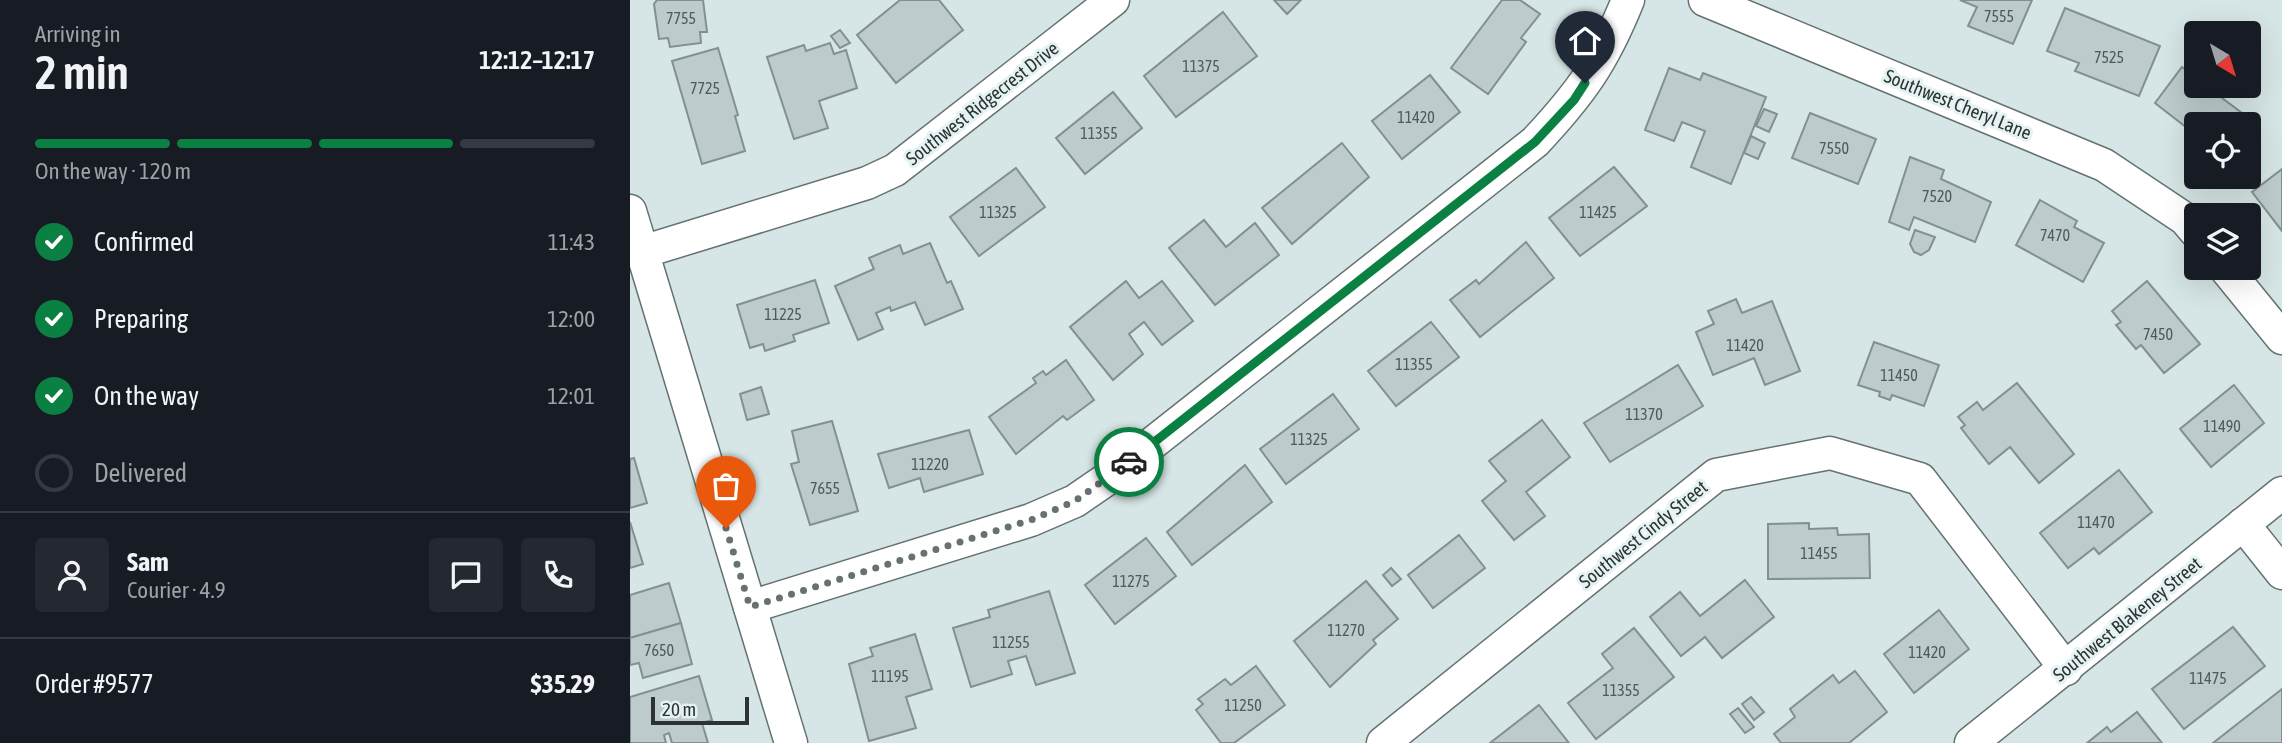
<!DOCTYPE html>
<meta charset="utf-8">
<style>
:root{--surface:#171b24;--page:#242831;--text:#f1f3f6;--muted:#9ea1a6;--line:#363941;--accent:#0b8043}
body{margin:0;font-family:"Asap Condensed",sans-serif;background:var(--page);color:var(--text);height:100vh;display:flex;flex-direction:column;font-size:26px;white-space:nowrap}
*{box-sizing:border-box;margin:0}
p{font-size:23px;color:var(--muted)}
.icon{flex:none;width:38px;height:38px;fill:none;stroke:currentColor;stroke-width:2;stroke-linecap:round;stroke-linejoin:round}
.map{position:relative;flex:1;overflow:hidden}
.side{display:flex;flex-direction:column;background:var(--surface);width:630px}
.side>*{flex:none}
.needle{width:46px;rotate:142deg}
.tools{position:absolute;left:1554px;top:21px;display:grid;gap:14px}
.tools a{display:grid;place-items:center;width:77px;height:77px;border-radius:7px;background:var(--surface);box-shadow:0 7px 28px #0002;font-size:35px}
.scale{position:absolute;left:21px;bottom:18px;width:98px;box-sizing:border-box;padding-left:7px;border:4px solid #2d3333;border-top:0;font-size:19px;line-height:24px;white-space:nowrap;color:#2d3333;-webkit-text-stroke:5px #e4f2f3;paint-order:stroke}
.pin{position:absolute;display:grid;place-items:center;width:60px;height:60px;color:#fff;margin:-72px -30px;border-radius:50% 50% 50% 0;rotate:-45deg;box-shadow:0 0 7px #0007}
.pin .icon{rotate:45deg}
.courier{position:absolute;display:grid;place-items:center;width:70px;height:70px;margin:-35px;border:5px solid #0b8043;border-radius:50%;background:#fff;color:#222;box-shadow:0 2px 9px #0007}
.overview em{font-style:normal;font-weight:600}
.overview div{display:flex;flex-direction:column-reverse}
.overview{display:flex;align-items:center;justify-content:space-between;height:119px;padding:0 35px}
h1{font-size:46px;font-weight:600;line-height:52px}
.bar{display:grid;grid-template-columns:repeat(4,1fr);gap:10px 7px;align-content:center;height:84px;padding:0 35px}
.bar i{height:9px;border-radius:5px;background:var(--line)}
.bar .on{background:var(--accent)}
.bar p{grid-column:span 4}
.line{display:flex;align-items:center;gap:18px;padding:0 35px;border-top:2px solid var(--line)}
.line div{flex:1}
.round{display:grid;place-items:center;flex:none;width:74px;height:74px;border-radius:7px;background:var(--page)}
ol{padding:0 35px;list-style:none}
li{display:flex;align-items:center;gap:21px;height:77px}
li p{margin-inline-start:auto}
li .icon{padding:7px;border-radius:50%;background:var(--accent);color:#fff;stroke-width:4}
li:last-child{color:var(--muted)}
li i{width:38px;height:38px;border:4px solid var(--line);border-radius:50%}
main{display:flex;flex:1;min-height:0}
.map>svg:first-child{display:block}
</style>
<main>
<section class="side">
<div class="overview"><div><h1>2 min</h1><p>Arriving in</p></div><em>12:12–12:17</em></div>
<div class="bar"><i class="on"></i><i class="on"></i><i class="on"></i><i></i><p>On the way · 120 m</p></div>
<ol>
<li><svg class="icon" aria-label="check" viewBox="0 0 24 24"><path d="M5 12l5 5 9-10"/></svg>Confirmed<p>11:43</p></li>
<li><svg class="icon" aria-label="check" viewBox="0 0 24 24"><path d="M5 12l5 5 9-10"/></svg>Preparing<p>12:00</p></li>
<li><svg class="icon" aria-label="check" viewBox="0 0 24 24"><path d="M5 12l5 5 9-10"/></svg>On the way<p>12:01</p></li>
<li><i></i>Delivered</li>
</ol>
<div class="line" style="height:126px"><a class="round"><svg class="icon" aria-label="person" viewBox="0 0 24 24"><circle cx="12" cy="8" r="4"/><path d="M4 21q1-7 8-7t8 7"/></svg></a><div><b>Sam</b><p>Courier · 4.9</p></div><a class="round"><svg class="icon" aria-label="chat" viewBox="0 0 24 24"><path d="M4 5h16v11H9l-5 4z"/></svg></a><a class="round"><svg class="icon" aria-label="phone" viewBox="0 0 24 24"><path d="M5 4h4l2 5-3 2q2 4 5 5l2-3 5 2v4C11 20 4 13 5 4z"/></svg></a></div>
<div class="line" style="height:91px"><div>Order #9577</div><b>$35.29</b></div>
</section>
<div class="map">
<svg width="1652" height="743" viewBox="0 0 1652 743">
<rect width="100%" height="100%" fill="#d6e5e5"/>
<g fill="#bdcbcc" stroke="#839091" stroke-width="2">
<path d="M 27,0 L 73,0 L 77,32 L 70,32 L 71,43 L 40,47 L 38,38 L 29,39 L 24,4 Z"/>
<path d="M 270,0 L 309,0 L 333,30 L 266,83 L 227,35 Z"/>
<path d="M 644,0 L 671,0 L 657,14 Z"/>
<path d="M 872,0 L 890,0 L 910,14 L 891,38 L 896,42 L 858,94 L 821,68 Z"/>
<path d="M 1330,0 L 1402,0 L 1383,44 L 1338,26 L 1347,7 Z"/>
<path d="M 1435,8 L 1530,46 L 1509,96 L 1445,71 L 1449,63 L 1417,51 Z"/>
<path d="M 593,12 L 627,56 L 546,117 L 514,76 Z"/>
<path d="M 210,30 L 220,43 L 210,48 L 201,36 Z"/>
<path d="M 200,43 L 204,54 L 216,50 L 227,88 L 189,101 L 198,128 L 164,139 L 137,57 L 174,45 L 176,51 Z"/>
<path d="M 88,48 L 108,115 L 105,116 L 115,151 L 72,164 L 42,61 Z"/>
<path d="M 1552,67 L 1566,78 L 1566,86 L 1576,86 L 1624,122 L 1619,129 L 1619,124 L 1566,124 L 1566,135 L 1525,103 Z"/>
<path d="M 1039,68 L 1070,80 L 1073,73 L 1136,97 L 1101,184 L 1061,167 L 1075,131 L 1052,122 L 1044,141 L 1015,130 Z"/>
<path d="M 800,75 L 830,112 L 772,159 L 742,121 Z"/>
<path d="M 483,92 L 512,128 L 455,174 L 426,138 Z"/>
<path d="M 1134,109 L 1147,114 L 1139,132 L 1126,126 Z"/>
<path d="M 1180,113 L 1246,139 L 1228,184 L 1162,158 Z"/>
<path d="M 1121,136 L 1135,143 L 1128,159 L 1114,153 Z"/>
<path d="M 712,143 L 739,177 L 662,244 L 632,208 Z"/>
<path d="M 1280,157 L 1314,170 L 1311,179 L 1361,202 L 1345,242 L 1284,217 L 1279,230 L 1259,222 Z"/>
<path d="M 984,167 L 1017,206 L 950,256 L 919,218 Z"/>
<path d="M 386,168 L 415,207 L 349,256 L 320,217 Z"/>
<path d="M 1652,169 L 1652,231 L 1622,192 Z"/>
<path d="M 1410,200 L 1447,221 L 1444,227 L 1474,243 L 1453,282 L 1386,245 Z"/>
<path d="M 574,220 L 596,247 L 625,223 L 649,255 L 585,305 L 539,248 Z"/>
<path d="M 1285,230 L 1305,237 L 1299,250 L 1291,255 L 1284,252 L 1280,244 Z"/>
<path d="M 896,242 L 924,278 L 850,337 L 820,300 L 846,280 L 849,284 Z"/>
<path d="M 300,243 L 317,283 L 321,281 L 333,309 L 295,325 L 285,302 L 261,311 L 260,307 L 246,313 L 253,329 L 228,340 L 205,286 L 244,269 L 239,258 L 270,245 L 273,254 Z"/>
<path d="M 185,280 L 199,323 L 163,335 L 165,341 L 135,351 L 133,344 L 120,348 L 107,305 Z"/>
<path d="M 496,281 L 509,298 L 532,281 L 563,321 L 532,345 L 514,322 L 499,334 L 513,354 L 483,380 L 440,327 Z"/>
<path d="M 1517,281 L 1570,344 L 1534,373 L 1511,345 L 1506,349 L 1486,325 L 1491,322 L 1482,311 Z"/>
<path d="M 1106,299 L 1112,313 L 1142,301 L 1170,371 L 1135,385 L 1124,358 L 1083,375 L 1066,332 L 1084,324 L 1078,311 Z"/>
<path d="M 801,322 L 829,357 L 766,406 L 738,371 Z"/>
<path d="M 1244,342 L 1309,365 L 1294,406 L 1262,395 L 1260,400 L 1249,396 L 1250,392 L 1228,385 Z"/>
<path d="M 436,360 L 464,400 L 437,420 L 433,416 L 386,454 L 359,417 L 406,383 L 403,378 L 413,371 L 416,375 Z"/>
<path d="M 1048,365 L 1073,406 L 980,462 L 954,423 Z"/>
<path d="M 1387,383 L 1444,454 L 1409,483 L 1380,447 L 1359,464 L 1331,428 L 1335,425 L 1328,417 L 1347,402 L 1353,410 Z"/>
<path d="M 1604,385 L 1634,423 L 1581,467 L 1550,429 Z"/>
<path d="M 131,387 L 139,414 L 117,420 L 110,394 Z"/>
<path d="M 703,394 L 729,429 L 656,484 L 630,449 Z"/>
<path d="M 912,420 L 940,457 L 896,492 L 915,516 L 884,540 L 852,501 L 876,481 L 859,461 Z"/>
<path d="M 202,421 L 228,511 L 180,525 L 161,464 L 169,462 L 162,431 Z"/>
<path d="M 339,430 L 353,474 L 294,492 L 290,478 L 259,488 L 248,454 Z"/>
<path d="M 4,458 L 17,503 L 0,508 L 0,459 Z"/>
<path d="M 615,465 L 642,502 L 562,565 L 537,532 Z"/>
<path d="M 1489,470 L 1522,512 L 1469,554 L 1464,548 L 1438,568 L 1410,533 Z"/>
<path d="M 0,522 L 13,564 L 0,568 Z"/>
<path d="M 1179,523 L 1179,529 L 1207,528 L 1208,535 L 1239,534 L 1240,578 L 1138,579 L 1138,524 Z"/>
<path d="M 829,535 L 855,568 L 803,608 L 778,575 Z"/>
<path d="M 516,538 L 546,576 L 485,624 L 455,585 Z"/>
<path d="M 761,568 L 771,579 L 762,586 L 753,575 Z"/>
<path d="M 1115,580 L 1144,617 L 1092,658 L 1075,637 L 1051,656 L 1020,617 L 1050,592 L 1070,616 Z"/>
<path d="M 736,581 L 768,619 L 743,640 L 746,644 L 700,687 L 664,641 Z"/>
<path d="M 39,583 L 51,623 L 0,638 L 0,595 Z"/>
<path d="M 419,591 L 445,673 L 406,685 L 396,656 L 378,661 L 382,674 L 341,687 L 323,628 L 360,617 L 358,610 Z"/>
<path d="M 1309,610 L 1339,649 L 1284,693 L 1254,654 Z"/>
<path d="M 51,623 L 62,664 L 13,678 L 9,663 L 0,665 L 0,638 Z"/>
<path d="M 1603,627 L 1635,666 L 1554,729 L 1522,689 Z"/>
<path d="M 1004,628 L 1044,677 L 966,739 L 938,703 L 983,668 L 972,654 Z"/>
<path d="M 285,634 L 302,689 L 276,697 L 286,728 L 239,741 L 219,664 L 243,656 L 240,648 Z"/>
<path d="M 626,666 L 655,705 L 604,743 L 591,743 L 566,710 L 573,704 L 568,699 L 595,679 L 601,685 Z"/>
<path d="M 1225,671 L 1257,712 L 1219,743 L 1151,743 L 1144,734 L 1165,717 L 1160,709 L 1203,675 L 1209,683 Z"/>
<path d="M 69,676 L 82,720 L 72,723 L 78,743 L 42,743 L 39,733 L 34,735 L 36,743 L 0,743 L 0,697 Z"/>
<path d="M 1652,689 L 1652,743 L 1583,743 Z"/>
<path d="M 1121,697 L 1134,712 L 1124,720 L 1112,704 Z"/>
<path d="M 909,705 L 939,743 L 860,743 Z"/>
<path d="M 1108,708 L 1124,727 L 1115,733 L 1100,714 Z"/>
<path d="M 1507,712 L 1532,743 L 1457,743 L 1477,727 L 1481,732 Z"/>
</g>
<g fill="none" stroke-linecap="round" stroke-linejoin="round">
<g stroke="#657272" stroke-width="35">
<g id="minor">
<path d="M 1075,0 L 1474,165 L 1555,219 L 1566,232"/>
<path d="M 0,211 L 161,743"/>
<path d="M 12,252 L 237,183 L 265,170 L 483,0"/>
<path d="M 1595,268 L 1652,338"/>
<path d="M 1613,524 L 1652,573"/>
<path d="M 120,607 L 401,520 L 445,501 L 477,479 L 905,142 C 951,93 973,62 998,0"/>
<path d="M 753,743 L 1086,475 L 1200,453 L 1290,479 L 1436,669"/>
<path d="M 1341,743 L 1652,493"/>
</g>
</g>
<use href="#minor" stroke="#fff" stroke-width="32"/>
</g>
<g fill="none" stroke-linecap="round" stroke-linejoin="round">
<path stroke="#687171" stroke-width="7" stroke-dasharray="0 12.6" d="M 96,528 L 120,607 L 401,520 L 445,501 L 499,462"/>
<path stroke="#0b8043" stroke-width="9" d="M 499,462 L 905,142 L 944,100 L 955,83"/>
</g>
<g text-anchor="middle" stroke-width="6" stroke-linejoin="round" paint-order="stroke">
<g font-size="16" fill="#515959">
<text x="1369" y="22">7555</text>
<text x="51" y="24">7755</text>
<text x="1479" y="63">7525</text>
<text x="571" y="72">11375</text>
<text x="75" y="94">7725</text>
<text x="786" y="123">11420</text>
<text x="469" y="139">11355</text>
<text x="1204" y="154">7550</text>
<text x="1307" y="202">7520</text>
<text x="368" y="218">11325</text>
<text x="968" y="218">11425</text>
<text x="1425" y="241">7470</text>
<text x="153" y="320">11225</text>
<text x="1528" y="340">7450</text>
<text x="1115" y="351">11420</text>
<text x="784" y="370">11355</text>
<text x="1269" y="381">11450</text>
<text x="1014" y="420">11370</text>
<text x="1592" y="432">11490</text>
<text x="679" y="445">11325</text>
<text x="300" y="470">11220</text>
<text x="195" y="494">7655</text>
<text x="1466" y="528">11470</text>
<text x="1189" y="559">11455</text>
<text x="501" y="587">11275</text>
<text x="716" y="636">11270</text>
<text x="381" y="648">11255</text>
<text x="29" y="656">7650</text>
<text x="1297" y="658">11420</text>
<text x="260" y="682">11195</text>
<text x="1578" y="684">11475</text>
<text x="991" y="696">11355</text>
<text x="613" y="711">11250</text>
</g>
<g font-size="19" fill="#2d3333" stroke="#e4f2f3">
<text transform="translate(352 103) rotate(-38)" y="7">Southwest Ridgecrest Drive</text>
<text transform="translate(1328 104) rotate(22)" y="7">Southwest Cheryl Lane</text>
<text transform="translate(1013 534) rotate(-39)" y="7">Southwest Cindy Street</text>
<text transform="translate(1497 619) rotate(-39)" y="7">Southwest Blakeney Street</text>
</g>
</g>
</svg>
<div class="tools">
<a><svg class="needle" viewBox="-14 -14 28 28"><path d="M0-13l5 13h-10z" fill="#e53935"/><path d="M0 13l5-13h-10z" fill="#9ea1a6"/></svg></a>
<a><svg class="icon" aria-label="locate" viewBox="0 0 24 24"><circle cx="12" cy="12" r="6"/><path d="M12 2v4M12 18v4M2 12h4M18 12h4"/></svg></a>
<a><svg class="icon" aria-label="layers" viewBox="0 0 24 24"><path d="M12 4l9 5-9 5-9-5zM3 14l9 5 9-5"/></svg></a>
</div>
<div class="scale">20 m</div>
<div class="pin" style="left:96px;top:528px;background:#ea580c"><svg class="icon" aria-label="bag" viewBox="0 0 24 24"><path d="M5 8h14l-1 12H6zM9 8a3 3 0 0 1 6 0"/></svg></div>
<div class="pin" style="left:955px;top:83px;background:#1f2937"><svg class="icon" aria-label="home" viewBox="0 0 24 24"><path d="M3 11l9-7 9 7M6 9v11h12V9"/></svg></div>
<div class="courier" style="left:499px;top:462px"><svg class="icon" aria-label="car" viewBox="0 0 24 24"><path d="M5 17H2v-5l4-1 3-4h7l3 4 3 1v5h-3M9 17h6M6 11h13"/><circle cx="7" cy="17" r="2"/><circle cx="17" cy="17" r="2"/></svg></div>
</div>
</main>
